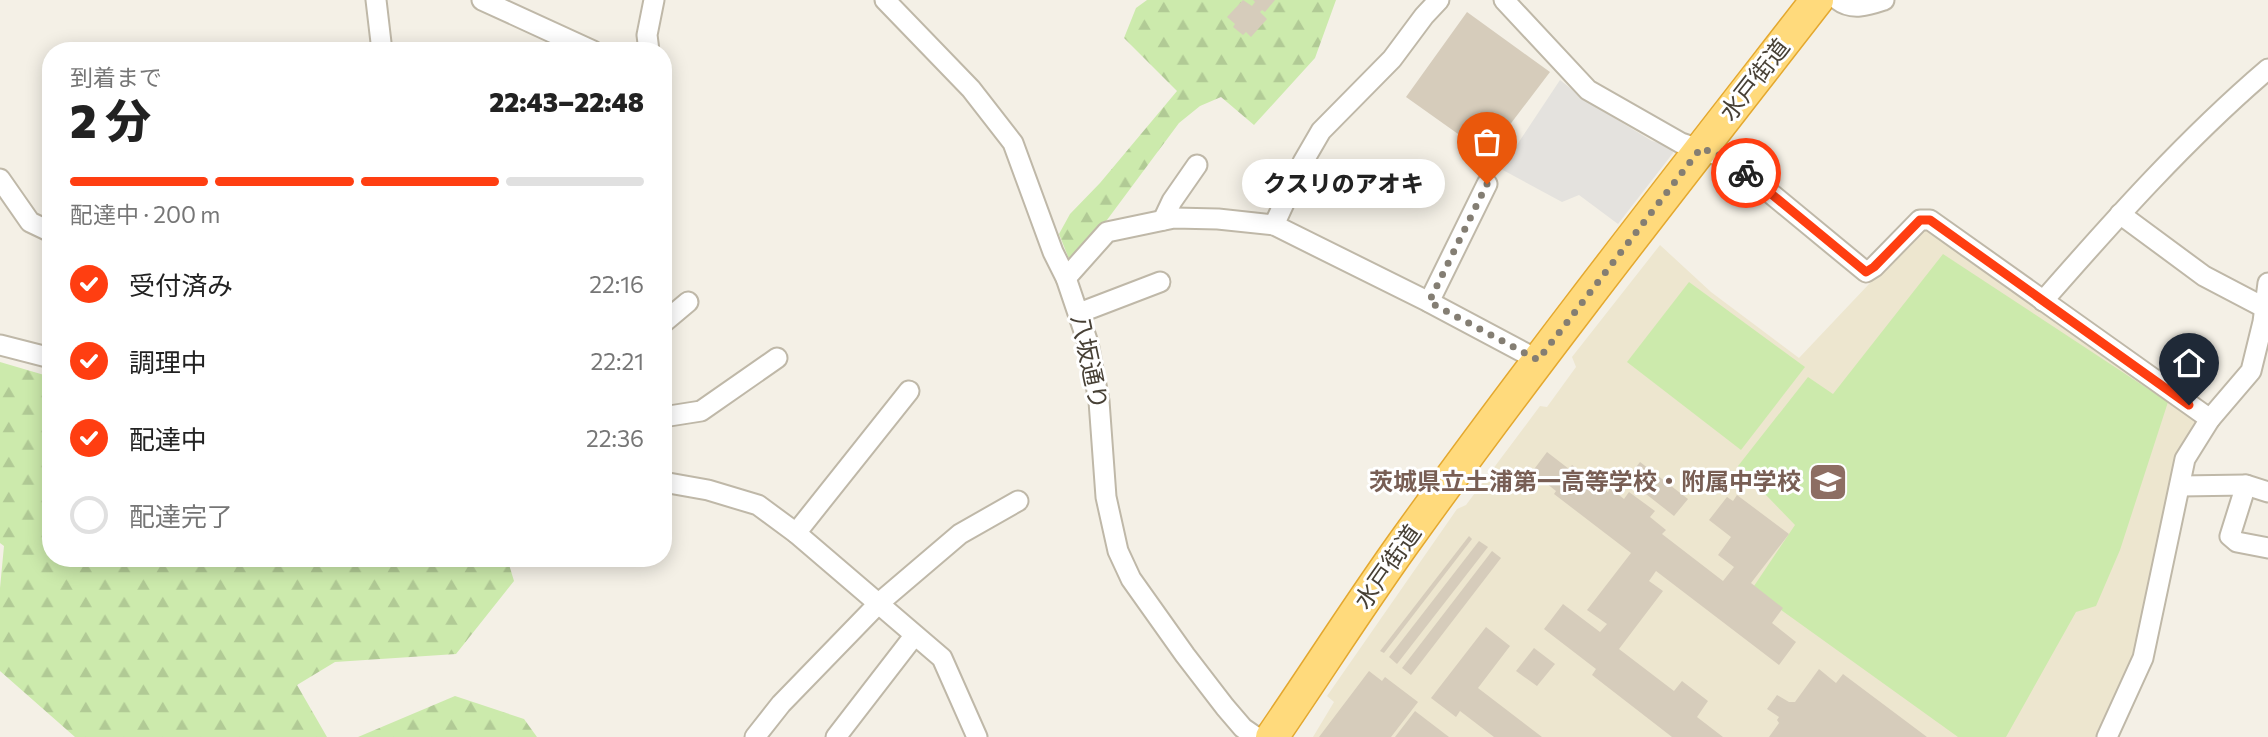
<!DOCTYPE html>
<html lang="ja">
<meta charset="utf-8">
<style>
:root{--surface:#fff;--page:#f2f2f2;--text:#222;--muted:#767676;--line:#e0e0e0;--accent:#ff3e11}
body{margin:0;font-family:Commissioner,"Noto Sans JP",sans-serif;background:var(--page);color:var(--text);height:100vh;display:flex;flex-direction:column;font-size:26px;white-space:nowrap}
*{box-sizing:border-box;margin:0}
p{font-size:23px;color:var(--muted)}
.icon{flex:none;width:38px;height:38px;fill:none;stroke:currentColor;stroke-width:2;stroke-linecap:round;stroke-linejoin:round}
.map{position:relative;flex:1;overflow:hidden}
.details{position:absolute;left:42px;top:42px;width:630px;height:525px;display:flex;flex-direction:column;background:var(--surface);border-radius:28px;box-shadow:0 4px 18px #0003}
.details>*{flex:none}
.pin{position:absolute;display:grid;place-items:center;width:60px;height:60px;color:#fff;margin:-72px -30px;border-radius:50% 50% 50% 0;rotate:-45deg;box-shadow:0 0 7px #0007}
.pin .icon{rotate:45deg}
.courier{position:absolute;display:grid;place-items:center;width:70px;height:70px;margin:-35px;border:5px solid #ff3e11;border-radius:50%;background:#fff;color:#222;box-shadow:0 2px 9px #0007}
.bubble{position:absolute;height:49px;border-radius:24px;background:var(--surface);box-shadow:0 4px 18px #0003;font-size:23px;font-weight:800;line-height:49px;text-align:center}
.head em{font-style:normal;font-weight:800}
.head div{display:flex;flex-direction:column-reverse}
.head{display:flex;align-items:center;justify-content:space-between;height:119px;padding:0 28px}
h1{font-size:46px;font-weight:800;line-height:52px}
.bar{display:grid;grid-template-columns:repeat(4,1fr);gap:10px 7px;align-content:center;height:84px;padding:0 28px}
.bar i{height:9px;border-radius:5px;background:var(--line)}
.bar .selected{background:var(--accent)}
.bar p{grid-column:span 4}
ol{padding:0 28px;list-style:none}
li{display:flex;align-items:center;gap:21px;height:77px}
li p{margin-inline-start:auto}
li .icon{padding:7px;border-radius:50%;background:var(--accent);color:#fff;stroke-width:4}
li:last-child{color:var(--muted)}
li i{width:38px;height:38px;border:4px solid var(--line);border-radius:50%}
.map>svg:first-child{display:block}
</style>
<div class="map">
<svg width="2268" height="737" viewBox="0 0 2268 737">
<defs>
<pattern id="forest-firs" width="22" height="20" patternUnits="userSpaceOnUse" patternTransform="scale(1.75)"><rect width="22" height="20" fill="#cceaac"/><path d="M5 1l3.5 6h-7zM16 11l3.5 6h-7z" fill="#b1ca95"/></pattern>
</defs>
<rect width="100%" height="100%" fill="#f4f0e6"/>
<path fill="#ede6cf" d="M 1927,226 L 2168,402 L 2196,418 L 2196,425 L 2137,653 L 2098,737 L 1313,737 L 1334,702 L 1327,696 L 1457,509 L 1466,505 L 1540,406 L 1547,407 L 1576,367 L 1572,357 L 1660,245 L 1711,292 L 1799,358 L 1922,228 Z"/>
<g fill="url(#forest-firs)">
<path d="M 1147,0 L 1336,0 L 1315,58 L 1254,125 L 1221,97 L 1200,106 L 1179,123 L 1104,224 L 1069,259 L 1059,234 L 1070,214 L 1100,183 L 1177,91 L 1124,38 L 1136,8 Z"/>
<path d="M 0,362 L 51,377 L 51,558 L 507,558 L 514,581 L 456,654 L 335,662 L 297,685 L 327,737 L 75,737 L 0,671 L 0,588 L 4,546 L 0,543 Z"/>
<path d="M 455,696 L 524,719 L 537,737 L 358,737 Z"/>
</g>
<g fill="#cceaac">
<path d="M 1943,254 L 2168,402 L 2120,550 L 2096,606 L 2076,612 L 2006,737 L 1958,737 L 1752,589 L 1795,525 L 1738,466 L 1808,377 L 1833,394 Z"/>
<path d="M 1689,282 L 1805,367 L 1741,450 L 1627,362 Z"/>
</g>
<path fill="#e4e2de" d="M 1560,80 L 1588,102 L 1652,141 L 1671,146 L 1673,153 L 1618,224 L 1579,195 L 1562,202 L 1501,169 Z"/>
<g fill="#d6ccbb">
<path d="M 1243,0 L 1252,6 L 1255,2 L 1253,0 L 1275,0 L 1265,12 L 1262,10 L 1260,12 L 1267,19 L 1251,37 L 1246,32 L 1243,35 L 1233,27 L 1235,24 L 1227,17 Z"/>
<path d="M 1467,12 L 1550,72 L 1496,143 L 1490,139 L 1482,151 L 1406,97 Z"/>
<path d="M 1547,452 L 1569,469 L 1572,465 L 1608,492 L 1610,488 L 1624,499 L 1629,492 L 1655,511 L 1650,517 L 1666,530 L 1662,534 L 1723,581 L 1734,567 L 1718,555 L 1731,537 L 1709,520 L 1727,497 L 1733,501 L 1737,495 L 1789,534 L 1751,583 L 1783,608 L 1772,623 L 1796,642 L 1779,665 L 1656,571 L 1649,581 L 1663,591 L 1619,649 L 1674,691 L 1682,681 L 1708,701 L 1697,717 L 1723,737 L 1672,737 L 1592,675 L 1596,669 L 1544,629 L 1563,604 L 1600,632 L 1607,624 L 1587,610 L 1631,553 L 1554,494 L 1556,491 L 1532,472 Z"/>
<path d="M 1640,462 L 1688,499 L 1674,516 L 1627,479 Z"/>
<path d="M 1469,536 L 1472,539 L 1384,653 L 1380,651 Z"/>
<path d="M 1479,541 L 1488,547 L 1397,664 L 1389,657 Z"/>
<path d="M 1492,551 L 1501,558 L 1411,675 L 1402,668 Z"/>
<path d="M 1486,627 L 1510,646 L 1478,688 L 1542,737 L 1494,737 L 1460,711 L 1456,717 L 1431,698 Z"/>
<path d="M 1534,648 L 1555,664 L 1537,686 L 1516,671 Z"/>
<path d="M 1819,669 L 1836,683 L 1843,674 L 1927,737 L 1769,737 L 1779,723 L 1777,720 L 1779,717 L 1767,709 L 1777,695 L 1789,702 L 1795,702 Z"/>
<path d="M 1369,671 L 1382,681 L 1385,677 L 1418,702 L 1391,737 L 1319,737 Z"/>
<path d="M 1415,711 L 1449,737 L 1395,737 Z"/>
</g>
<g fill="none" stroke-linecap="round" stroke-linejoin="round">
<g stroke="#bfb8a8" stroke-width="23">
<g id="minor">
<path d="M 376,0 L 382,51"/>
<path d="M 482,0 L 593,51"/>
<path d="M 885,0 L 971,89 L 1013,143 L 1053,252 L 1066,278 L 1088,343 L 1099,401 L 1106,497 L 1118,551 L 1131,579 L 1185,655 L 1225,707 L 1243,728 L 1256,737"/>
<path d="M 1504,0 L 1588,90 L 1681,143 L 1729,159 L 1866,272 L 1874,267 L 1920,220 L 1930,220 L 2210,419"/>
<path d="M 1838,0 C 1852,11 1869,5 1884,0"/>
<path d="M 649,51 L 647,35 L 654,0"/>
<path d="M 0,179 L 30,222 L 51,232"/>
<path d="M 2120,214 L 2204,276 L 2265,308"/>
<path d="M 1163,220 L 1172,201 L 1197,165"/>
<path d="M 1274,225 L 1303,162 L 1321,131 L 1392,59 L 1424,16 L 1439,0"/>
<path d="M 1066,278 L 1107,232 L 1174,218 L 1218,219 L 1274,225 L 1429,302 L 1538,360"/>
<path d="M 2043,301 C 2114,220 2186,139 2268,69"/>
<path d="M 1429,302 L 1487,184"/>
<path d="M 1079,313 L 1160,282"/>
<path d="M 663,323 L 688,302"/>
<path d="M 0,345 L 51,358"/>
<path d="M 663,417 L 701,411 L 777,358"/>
<path d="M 663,482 L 708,490 L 758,505 L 796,533 L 942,658 L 977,737"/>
<path d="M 2246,485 L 2230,536 L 2237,542 L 2268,548"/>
<path d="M 2180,486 L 2246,485 L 2268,492"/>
<path d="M 796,533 L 909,391"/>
<path d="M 755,737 L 781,704 L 879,603 L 960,534 L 1018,501"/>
<path d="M 836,737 L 914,636"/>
<path d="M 2107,737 L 2143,658 L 2185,459 L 2210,419 L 2251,371 L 2263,322 L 2268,283"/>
</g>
</g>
<g stroke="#e4a82f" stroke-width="35">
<path id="trunk" d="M 1272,737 C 1316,673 1358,607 1403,544 C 1536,359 1677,180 1817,0"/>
</g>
<use href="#minor" stroke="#fff" stroke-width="19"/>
<use href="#trunk" stroke="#ffda7c" stroke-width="32"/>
</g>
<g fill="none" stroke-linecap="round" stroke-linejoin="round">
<path stroke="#847e73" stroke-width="7" stroke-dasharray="0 12.6" d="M 1487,184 L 1429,302 L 1538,360 L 1701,148 L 1729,159 L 1746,173"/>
<path stroke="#ff3e11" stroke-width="9" d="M 1746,173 L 1866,272 L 1874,267 L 1920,220 L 1930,220 L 2189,405"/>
</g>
<defs>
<g id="school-square" transform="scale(2.0125)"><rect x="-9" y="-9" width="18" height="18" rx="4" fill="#8d6e63" stroke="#fff"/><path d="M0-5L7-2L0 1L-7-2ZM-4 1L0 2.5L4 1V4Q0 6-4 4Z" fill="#fff"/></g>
</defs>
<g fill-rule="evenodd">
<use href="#school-square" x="1828" y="482"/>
</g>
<g text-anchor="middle" stroke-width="6" stroke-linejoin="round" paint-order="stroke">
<g font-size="24" fill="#474035" stroke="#fff">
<text transform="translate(1755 80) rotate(-52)" y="8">水戸街道</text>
<text transform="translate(1089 362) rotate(78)" y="8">八坂通り</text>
<text transform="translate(1388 567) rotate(-55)" y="8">水戸街道</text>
</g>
<g font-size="24" font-weight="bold" fill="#785e54" stroke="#fff" text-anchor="end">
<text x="1801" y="490">茨城県立土浦第一高等学校・附属中学校</text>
</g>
</g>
</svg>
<div class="pin" style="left:1487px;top:184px;background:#ea580c"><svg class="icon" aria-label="bag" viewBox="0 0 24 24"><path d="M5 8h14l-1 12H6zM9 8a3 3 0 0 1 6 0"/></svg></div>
<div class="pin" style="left:2189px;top:405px;background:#1f2937"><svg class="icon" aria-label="home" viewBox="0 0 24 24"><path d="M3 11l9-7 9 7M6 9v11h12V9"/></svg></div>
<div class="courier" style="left:1746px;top:173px"><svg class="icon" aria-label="bike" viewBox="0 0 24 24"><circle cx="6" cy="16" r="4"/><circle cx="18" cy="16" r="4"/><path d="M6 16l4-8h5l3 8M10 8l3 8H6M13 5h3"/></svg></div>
<div class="bubble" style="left:1242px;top:159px;width:203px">クスリのアオキ</div>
<section class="details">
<div class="head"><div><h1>2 分</h1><p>到着まで</p></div><em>22:43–22:48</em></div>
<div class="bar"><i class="selected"></i><i class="selected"></i><i class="selected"></i><i></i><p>配達中 · 200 m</p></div>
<ol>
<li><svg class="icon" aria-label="check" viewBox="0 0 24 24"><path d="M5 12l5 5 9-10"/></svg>受付済み<p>22:16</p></li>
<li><svg class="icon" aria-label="check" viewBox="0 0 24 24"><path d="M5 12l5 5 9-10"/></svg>調理中<p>22:21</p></li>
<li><svg class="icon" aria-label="check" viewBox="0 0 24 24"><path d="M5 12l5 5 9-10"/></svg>配達中<p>22:36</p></li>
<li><i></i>配達完了</li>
</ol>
</section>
</div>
